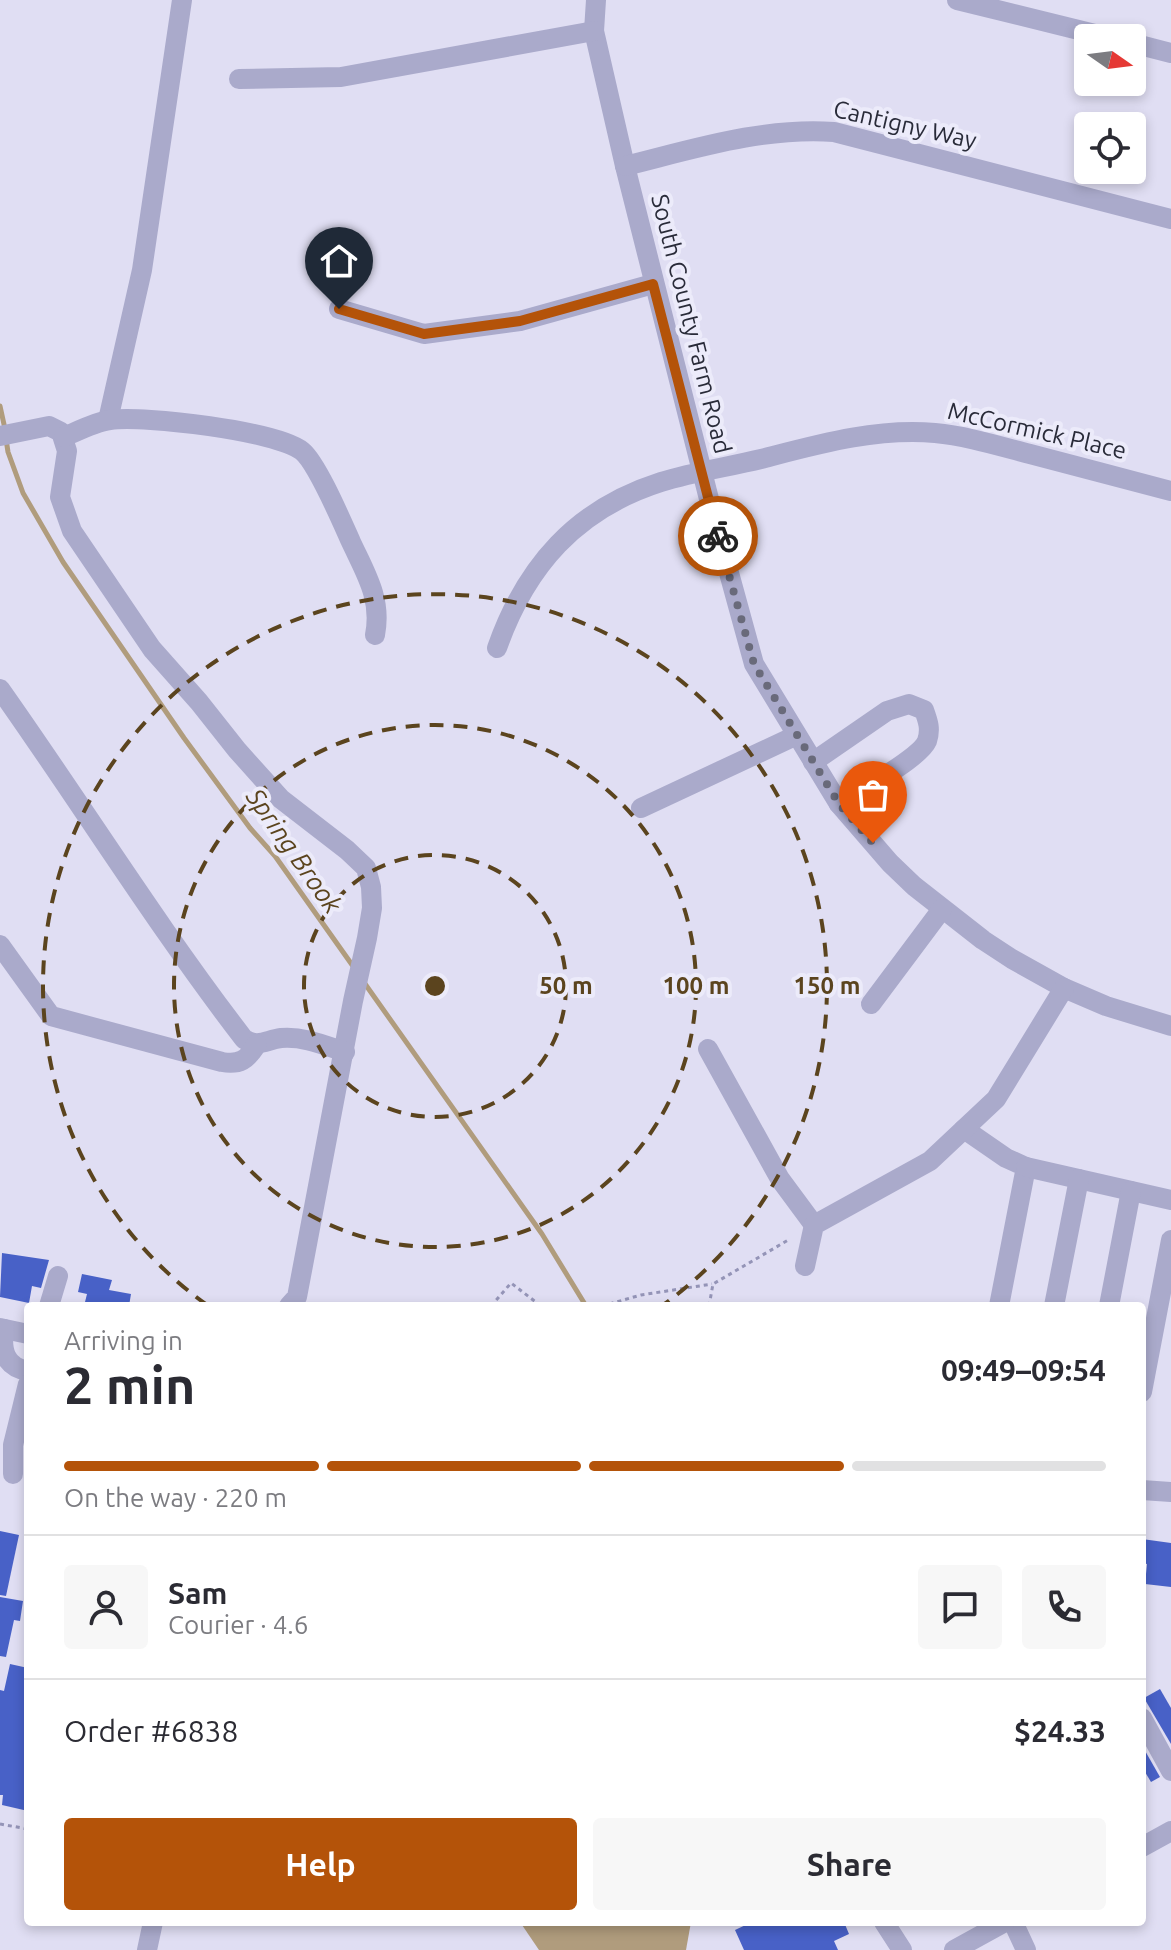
<!DOCTYPE html>
<meta charset="utf-8">
<style>
:root{--surface:#fff;--page:#f7f7f7;--text:#2b2b33;--muted:#7c7c81;--line:#e1e1e2;--accent:#b45309}
body{margin:0;font-family:Ubuntu,sans-serif;background:var(--page);color:var(--text);height:100vh;display:flex;flex-direction:column;font-size:30px;white-space:nowrap}
*{box-sizing:border-box;margin:0}
p{font-size:26px;color:var(--muted)}
.icon{flex:none;width:44px;height:44px;fill:none;stroke:currentColor;stroke-width:2;stroke-linecap:round;stroke-linejoin:round}
.map{position:relative;flex:1;overflow:hidden}
.drawer{position:absolute;left:24px;top:1302px;width:1122px;height:624px;display:flex;flex-direction:column;background:var(--surface);border-radius:8px;box-shadow:0 4px 12px #0003}
.drawer>*{flex:none}
.needle{width:52px;rotate:104deg}
.fabs{position:absolute;left:1074px;top:24px;display:grid;gap:16px}
.fabs a{display:grid;place-items:center;width:72px;height:72px;border-radius:8px;background:var(--surface);box-shadow:0 4px 12px #0003;font-size:40px}
.pin{position:absolute;display:grid;place-items:center;width:68px;height:68px;color:#fff;margin:-82px -34px;border-radius:50% 50% 50% 0;rotate:-45deg;box-shadow:0 0 8px #0007}
.pin .icon{rotate:45deg}
.courier{position:absolute;display:grid;place-items:center;width:80px;height:80px;margin:-40px;border:6px solid #b45309;border-radius:50%;background:#fff;color:#222;box-shadow:0 2px 10px #0007}
.summary em{font-style:normal;font-weight:700}
.summary div{display:flex;flex-direction:column-reverse}
.summary{display:flex;align-items:center;justify-content:space-between;height:136px;padding:0 40px}
h1{font-size:52px;font-weight:700;line-height:60px}
.bar{display:grid;grid-template-columns:repeat(4,1fr);gap:12px 8px;align-content:center;height:96px;padding:0 40px}
.bar i{height:10px;border-radius:6px;background:var(--line)}
.bar .on{background:var(--accent)}
.bar p{grid-column:span 4}
.line{display:flex;align-items:center;gap:20px;padding:0 40px;border-top:2px solid var(--line)}
.line div{flex:1}
.round{display:grid;place-items:center;flex:none;width:84px;height:84px;border-radius:8px;background:var(--page)}
.action{display:flex;gap:16px;margin-top:auto;padding:16px 40px}
.action a{flex:1;height:92px;border-radius:8px;background:var(--accent);color:#fff;font-size:32px;font-weight:700;line-height:92px;text-align:center}
.action a+a{background:var(--page);color:var(--text)}
.map>svg:first-child{display:block}
</style>
<div class="map">
<svg width="1171" height="1950" viewBox="0 0 1171 1950">
<rect width="100%" height="100%" fill="#e0def3"/>
<path fill="#b09c7d" d="M 520,1922 L 691,1922 L 686,1950 L 539,1950 Z"/>
<g fill="none" stroke-linecap="round" stroke-linejoin="round">
<g stroke="#b09c7d" stroke-width="5">
<path d="M 0,406 L 5,429"/>
<path d="M 6,439 L 8,452 L 23,493 L 63,562 L 184,738 L 250,828 L 275,856 L 355,969"/>
<path d="M 363,981 L 542,1234 L 586,1306"/>
</g>
</g>
<g fill="#4861c7">
<path d="M 2,1253 L 49,1260 L 41,1288 L 32,1286 L 29,1303 L 0,1297 Z"/>
<path d="M 82,1274 L 112,1280 L 109,1290 L 131,1294 L 129,1306 L 84,1306 L 87,1294 L 78,1292 Z"/>
<path d="M 0,1531 L 19,1535 L 6,1596 L 0,1595 Z"/>
<path d="M 1142,1539 L 1171,1543 L 1171,1587 L 1145,1584 L 1147,1564 L 1142,1563 Z"/>
<path d="M 0,1597 L 23,1601 L 20,1621 L 14,1620 L 6,1657 L 0,1656 Z"/>
<path d="M 10,1664 L 28,1668 L 28,1811 L 2,1805 L 3,1795 L 0,1795 L 0,1690 L 4,1691 Z"/>
<path d="M 1160,1689 L 1171,1708 L 1171,1744 L 1144,1698 Z"/>
<path d="M 1144,1749 L 1160,1777 L 1151,1782 L 1142,1767 Z"/>
<path d="M 752,1922 L 844,1922 L 849,1934 L 834,1941 L 838,1950 L 744,1950 L 735,1930 Z"/>
</g>
<g fill="none" stroke-linecap="round" stroke-linejoin="round">
<g stroke="#9494b7" stroke-width="3" stroke-dasharray="4 4" stroke-linecap="butt">
<path d="M 491,1306 L 511,1283 L 541,1306"/>
<path d="M 602,1306 L 641,1295 L 712,1284"/>
<path d="M 709,1306 L 713,1284 L 790,1239"/>
<path d="M 0,1824 L 28,1829"/>
</g>
<g stroke="#aaaacb" stroke-width="20">
<path d="M 596,0 L 594,31 L 625,166 L 712,511 L 754,664 L 839,804 L 890,863 L 914,886 L 983,940 L 1012,959 L 1064,988 L 1106,1006 L 1171,1026"/>
<path d="M 957,0 L 1111,38"/>
<path d="M 1132,43 L 1171,53"/>
<path d="M 239,79 L 341,77 L 594,31"/>
<path d="M 625,166 C 694,149 762,127 834,132 L 1171,219"/>
<path d="M 339,309 L 424,334 L 520,321 L 653,284"/>
<path d="M 108,420 L 142,270 L 182,0"/>
<path d="M 0,436 L 49,426 L 61,432 L 67,451 L 60,497 L 72,531 L 152,649 L 199,702 L 237,750 L 281,799 L 347,850 L 366,868 L 371,887 L 372,908 L 367,938 L 353,1001 L 297,1297 L 289,1306"/>
<path d="M 64,437 C 78,431 95,422 110,420 C 144,415 277,431 302,451 C 317,463 342,522 351,542 C 366,574 382,599 375,635"/>
<path d="M 497,648 C 526,566 576,509 661,482 C 693,472 728,467 761,459 C 819,444 875,428 935,433 C 967,436 999,446 1030,454 C 1077,466 1124,479 1171,491"/>
<path d="M 0,689 C 82,805 157,926 244,1039 C 258,1048 266,1040 281,1038 C 303,1036 324,1045 345,1052"/>
<path d="M 813,762 L 887,711 L 909,704 L 924,710 C 928,721 931,729 927,741 C 920,758 858,792 839,804"/>
<path d="M 641,808 L 795,736"/>
<path d="M 0,945 L 51,1016 L 222,1062 C 240,1065 247,1060 257,1044"/>
<path d="M 871,1004 L 942,909"/>
<path d="M 708,1049 L 780,1179 L 814,1225"/>
<path d="M 964,1129 L 1006,1158 L 1026,1167 L 999,1306"/>
<path d="M 1026,1167 L 1171,1200"/>
<path d="M 805,1266 L 814,1225 L 930,1161 L 996,1099 L 1064,988"/>
<path d="M 49,1306 L 58,1276"/>
<path d="M 1054,1306 L 1079,1179"/>
<path d="M 1109,1306 L 1131,1191"/>
<path d="M 0,1328 L 28,1334"/>
<path d="M 4,1329 C 1,1350 5,1367 28,1371"/>
<path d="M 1142,1392 L 1171,1240"/>
<path d="M 13,1474 L 13,1445 L 28,1384"/>
<path d="M 1142,1490 L 1171,1492"/>
<path d="M 1142,1718 L 1171,1771"/>
<path d="M 1142,1847 L 1171,1831"/>
<path d="M 884,1922 L 902,1950"/>
<path d="M 1013,1922 L 1026,1950"/>
<path d="M 147,1950 L 153,1922"/>
<path d="M 954,1950 L 1005,1922"/>
</g>
</g>
<g fill="none" stroke-linecap="round" stroke-linejoin="round">
<path stroke="#696a7a" stroke-width="8" stroke-dasharray="0 14.4" d="M 718,536 L 754,664 L 839,804 L 873,843"/>
<path stroke="#b45309" stroke-width="10" d="M 339,309 L 424,334 L 520,321 L 653,284 L 718,536"/>
</g>
<g fill="none" stroke="#5b441e" stroke-width="4" stroke-dasharray="14 10">
<circle cx="435" cy="986" r="131"/>
<circle cx="435" cy="986" r="261"/>
<path d="M207 1305A392 392 0 1 1 663 1305"/>
</g>
<g text-anchor="middle" stroke-width="8" stroke-linejoin="round" paint-order="stroke">
<g font-size="24" fill="#292b39" stroke="#ecebfa">
<text transform="translate(905 125) rotate(13)" y="8">Cantigny Way</text>
<text transform="translate(691 324) rotate(76)" y="8">South County Farm Road</text>
<text transform="translate(1037 431) rotate(13)" y="8">McCormick Place</text>
</g>
<g font-size="26" font-style="italic" fill="#5b441e" stroke="#ecebfa">
<text transform="translate(294 851) rotate(55)" y="9">Spring Brook</text>
</g>
</g>
<circle cx="435" cy="986" r="12" fill="#5b441e" stroke="#ecebfa" stroke-width="4"/>
<g font-size="24" text-anchor="middle" font-weight="bold" fill="#5b441e" stroke="#ecebfa" stroke-width="8" stroke-linejoin="round" paint-order="stroke">
<text x="566" y="994">50 m</text>
<text x="696" y="994">100 m</text>
<text x="827" y="994">150 m</text>
</g>
</svg>
<div class="fabs">
<a><svg class="needle" viewBox="-14 -14 28 28"><path d="M0-13l5 13h-10z" fill="#e53935"/><path d="M0 13l5-13h-10z" fill="#7c7c81"/></svg></a>
<a><svg class="icon" aria-label="locate" viewBox="0 0 24 24"><circle cx="12" cy="12" r="6"/><path d="M12 2v4M12 18v4M2 12h4M18 12h4"/></svg></a>
</div>
<div class="pin" style="left:873px;top:843px;background:#ea580c"><svg class="icon" aria-label="bag" viewBox="0 0 24 24"><path d="M5 8h14l-1 12H6zM9 8a3 3 0 0 1 6 0"/></svg></div>
<div class="pin" style="left:339px;top:309px;background:#1f2937"><svg class="icon" aria-label="home" viewBox="0 0 24 24"><path d="M3 11l9-7 9 7M6 9v11h12V9"/></svg></div>
<div class="courier" style="left:718px;top:536px"><svg class="icon" aria-label="bike" viewBox="0 0 24 24"><circle cx="6" cy="16" r="4"/><circle cx="18" cy="16" r="4"/><path d="M6 16l4-8h5l3 8M10 8l3 8H6M13 5h3"/></svg></div>
<section class="drawer">
<div class="summary"><div><h1>2 min</h1><p>Arriving in</p></div><em>09:49–09:54</em></div>
<div class="bar"><i class="on"></i><i class="on"></i><i class="on"></i><i></i><p>On the way · 220 m</p></div>
<div class="line" style="height:144px"><a class="round"><svg class="icon" aria-label="person" viewBox="0 0 24 24"><circle cx="12" cy="8" r="4"/><path d="M4 21q1-7 8-7t8 7"/></svg></a><div><b>Sam</b><p>Courier · 4.6</p></div><a class="round"><svg class="icon" aria-label="chat" viewBox="0 0 24 24"><path d="M4 5h16v11H9l-5 4z"/></svg></a><a class="round"><svg class="icon" aria-label="phone" viewBox="0 0 24 24"><path d="M5 4h4l2 5-3 2q2 4 5 5l2-3 5 2v4C11 20 4 13 5 4z"/></svg></a></div>
<div class="line" style="height:104px"><div>Order #6838</div><b>$24.33</b></div>
<div class="action"><a>Help</a><a>Share</a></div>
</section>
</div>
